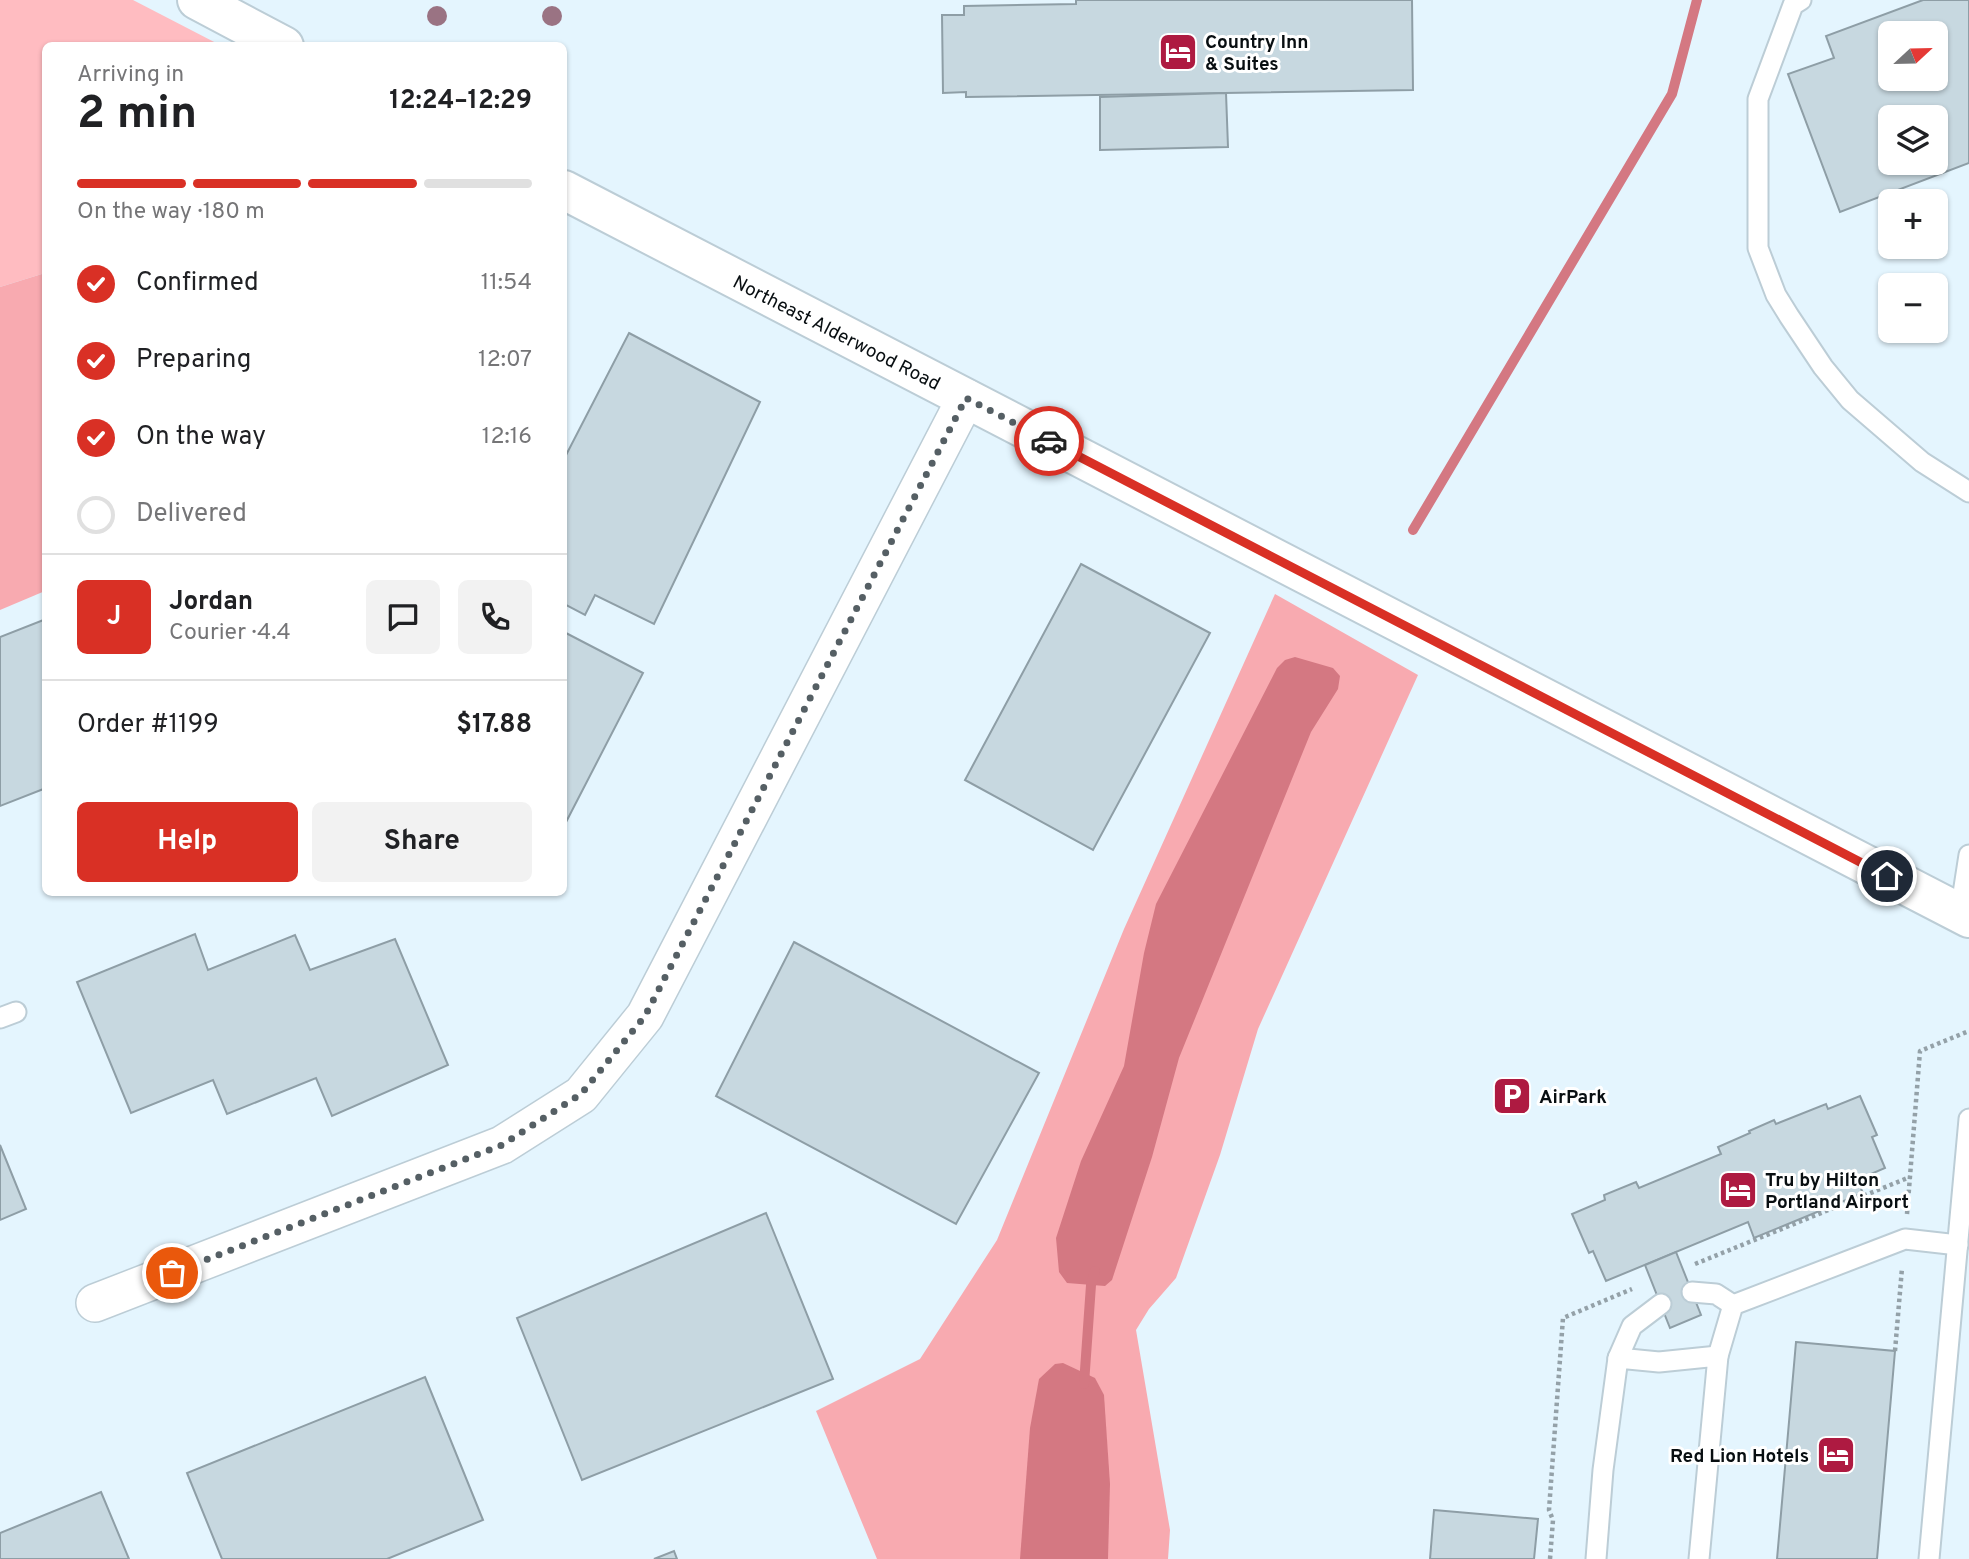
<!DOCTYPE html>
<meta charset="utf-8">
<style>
:root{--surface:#fff;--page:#f2f2f2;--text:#202124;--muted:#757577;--line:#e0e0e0;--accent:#d93025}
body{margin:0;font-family:Overpass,sans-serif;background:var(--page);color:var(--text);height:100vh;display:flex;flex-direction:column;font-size:26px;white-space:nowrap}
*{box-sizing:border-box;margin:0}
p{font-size:23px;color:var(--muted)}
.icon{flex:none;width:38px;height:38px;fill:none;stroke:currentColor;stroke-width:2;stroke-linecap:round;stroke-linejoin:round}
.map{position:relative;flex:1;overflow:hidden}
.sheet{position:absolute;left:42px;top:42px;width:525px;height:854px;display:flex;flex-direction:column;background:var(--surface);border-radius:10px;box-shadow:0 2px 5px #0004}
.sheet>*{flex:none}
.needle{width:46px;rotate:68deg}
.buttons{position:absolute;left:1878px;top:21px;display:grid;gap:14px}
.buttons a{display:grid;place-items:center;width:70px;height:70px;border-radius:10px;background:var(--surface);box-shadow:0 2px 5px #0004;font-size:35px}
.pin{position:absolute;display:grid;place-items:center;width:60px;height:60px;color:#fff;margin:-30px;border:4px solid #fff;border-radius:50%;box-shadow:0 2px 7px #0007}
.courier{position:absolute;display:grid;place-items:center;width:70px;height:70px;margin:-35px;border:5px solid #d93025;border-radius:50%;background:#fff;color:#222;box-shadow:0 2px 9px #0007}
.head em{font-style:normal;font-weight:700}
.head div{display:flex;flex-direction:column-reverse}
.head{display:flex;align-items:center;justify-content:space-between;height:119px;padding:0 35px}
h1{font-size:46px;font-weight:700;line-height:52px}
.bar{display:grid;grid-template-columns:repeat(4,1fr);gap:10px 7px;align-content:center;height:84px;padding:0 35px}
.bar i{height:9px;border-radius:5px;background:var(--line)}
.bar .current{background:var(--accent)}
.bar p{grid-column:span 4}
.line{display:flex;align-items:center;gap:18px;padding:0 35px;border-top:2px solid var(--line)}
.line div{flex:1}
.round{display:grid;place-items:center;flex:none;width:74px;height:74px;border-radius:10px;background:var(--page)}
ol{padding:0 35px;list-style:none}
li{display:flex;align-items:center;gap:21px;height:77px}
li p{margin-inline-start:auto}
li .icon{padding:7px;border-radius:50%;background:var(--accent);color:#fff;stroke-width:4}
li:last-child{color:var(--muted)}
li i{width:38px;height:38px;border:4px solid var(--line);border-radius:50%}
.primary-button{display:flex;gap:14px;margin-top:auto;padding:14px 35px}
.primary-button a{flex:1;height:80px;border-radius:10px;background:var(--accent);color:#fff;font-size:28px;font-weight:700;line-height:80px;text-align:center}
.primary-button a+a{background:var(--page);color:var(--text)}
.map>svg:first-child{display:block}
</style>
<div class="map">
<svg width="1969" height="1559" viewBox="0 0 1969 1559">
<rect width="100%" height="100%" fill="#e4f5fe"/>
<path fill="#ffbcc1" d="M 0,0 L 133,0 L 220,45 L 46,46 L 45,273 L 0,287 Z"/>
<g fill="#f8aab0">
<path d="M 45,273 L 45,591 L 0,610 L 0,287 Z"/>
<path d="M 1275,594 L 1418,675 L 1258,1029 L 1220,1155 L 1176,1278 L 1149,1309 L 1136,1330 L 1170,1530 L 1168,1559 L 877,1559 L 816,1411 L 920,1359 L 997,1240 L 1124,929 Z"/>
</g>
<g fill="#d47882">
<path d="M 1295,657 L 1333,668 L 1340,676 L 1338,689 L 1311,732 L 1179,1058 L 1152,1157 L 1112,1280 L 1105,1286 L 1067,1283 L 1059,1272 L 1056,1238 L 1081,1161 L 1124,1066 L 1144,953 L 1156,904 L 1277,668 L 1285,660 Z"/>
<path d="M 1063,1363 L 1095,1378 L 1104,1395 L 1110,1484 L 1108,1559 L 1020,1559 L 1030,1428 L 1039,1379 L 1055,1364 Z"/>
</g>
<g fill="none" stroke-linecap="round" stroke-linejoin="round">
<g stroke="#d47882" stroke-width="10">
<path d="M 1413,530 L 1672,94 L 1697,0"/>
<path d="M 1084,1384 L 1091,1285 L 1095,1271"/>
</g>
</g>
<g fill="#c7d8e0" stroke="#8e9ea6" stroke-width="2" fill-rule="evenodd">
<path d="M 1076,0 L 1412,0 L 1413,90 L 966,97 L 966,92 L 943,93 L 942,15 L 964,15 L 964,6 L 1076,4 Z"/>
<path d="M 1923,0 L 1969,0 L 1969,163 L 1840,212 L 1788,74 L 1834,58 L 1826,36 ZM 1890,33 L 1936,33 L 1936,79 L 1890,79 ZM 1890,117 L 1936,117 L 1936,163 L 1890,163 Z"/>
<path d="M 1226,93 L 1228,147 L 1100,150 L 1100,97 Z"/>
<path d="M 629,333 L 760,402 L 654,624 L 595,595 L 585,615 L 564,604 L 564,459 Z"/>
<path d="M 1081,564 L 1210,633 L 1093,850 L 965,780 Z"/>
<path d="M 46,619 L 46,788 L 0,806 L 0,637 Z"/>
<path d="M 564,632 L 643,673 L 564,826 Z"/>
<path d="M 195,934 L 208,970 L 295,935 L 310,970 L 395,939 L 448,1065 L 332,1116 L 316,1078 L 227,1114 L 213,1080 L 131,1113 L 77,982 Z"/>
<path d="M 794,942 L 1039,1073 L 956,1224 L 716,1096 Z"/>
<path d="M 1860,1096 L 1877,1135 L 1872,1137 L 1885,1168 L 1857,1180 L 1863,1193 L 1754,1238 L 1748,1222 L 1606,1281 L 1593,1251 L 1589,1253 L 1572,1214 L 1605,1200 L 1604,1195 L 1636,1182 L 1639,1188 L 1721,1154 L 1718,1147 L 1750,1133 L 1749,1131 L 1774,1120 L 1776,1124 L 1826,1104 L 1828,1109 Z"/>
<path d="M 0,1145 L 26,1209 L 0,1220 Z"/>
<path d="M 766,1213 L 833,1379 L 582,1480 L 517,1318 Z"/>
<path d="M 1676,1252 L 1701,1315 L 1670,1328 L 1645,1265 Z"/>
<path d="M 1796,1342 L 1895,1351 L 1877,1559 L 1777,1559 Z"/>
<path d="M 425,1377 L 483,1520 L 387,1559 L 222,1559 L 187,1473 Z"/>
<path d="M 101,1492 L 129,1559 L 0,1559 L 0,1533 Z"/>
<path d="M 1434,1510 L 1538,1519 L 1534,1559 L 1430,1559 Z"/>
<path d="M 674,1551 L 677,1559 L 654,1559 Z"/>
</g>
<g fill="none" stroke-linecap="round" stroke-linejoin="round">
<g stroke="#bccdd6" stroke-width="23">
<g id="service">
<path d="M 1801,0 L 1793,5 L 1758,99 L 1758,248 L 1776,295 L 1789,316 L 1823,367 L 1850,400 L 1922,462 L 1969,492"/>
<path d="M 1960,913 L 1969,855"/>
<path d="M 0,1018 L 16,1012"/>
<path d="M 1692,1292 L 1716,1294 L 1733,1305"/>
<path d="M 1718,1356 L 1733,1305 L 1905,1239 L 1958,1245"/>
<path d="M 1618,1358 L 1632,1326 L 1661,1304"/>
<path d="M 1596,1559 L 1603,1470 L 1618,1358 L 1659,1362 L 1718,1356 L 1699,1559"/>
<path d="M 1929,1559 L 1969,1119"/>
</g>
</g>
<g stroke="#bccdd6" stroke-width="40">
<path id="minor" d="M 95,1303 L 502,1145 L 581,1095 L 645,1016 L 966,398"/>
</g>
<g stroke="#bccdd6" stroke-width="42">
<g id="secondary">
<path d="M 197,0 L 284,46"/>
<path d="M 564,190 L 1969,918"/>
</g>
</g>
<g stroke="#94a1a8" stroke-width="4.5" stroke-dasharray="3.5 3.5" stroke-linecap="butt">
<path d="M 1907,1214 L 1920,1051 L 1969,1031"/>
<path d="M 1695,1264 L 1910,1177"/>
<path d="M 1895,1351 L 1902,1268"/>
<path d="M 1550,1559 L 1553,1520 L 1549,1510 L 1563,1318 L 1632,1289"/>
</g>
<use href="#service" stroke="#fff" stroke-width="19"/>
<use href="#minor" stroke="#fff" stroke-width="37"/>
<use href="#secondary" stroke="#fff" stroke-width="38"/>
</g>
<g fill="#9a7383">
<circle cx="437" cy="16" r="10"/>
<circle cx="552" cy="16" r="10"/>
</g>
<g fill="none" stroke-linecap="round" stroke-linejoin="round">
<path stroke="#555f64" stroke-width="7" stroke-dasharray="0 12.6" d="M 172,1273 L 502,1145 L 581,1094 L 645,1016 L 966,398 L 1049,441"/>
<path stroke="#d93025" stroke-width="9" d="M 1049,441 L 1887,876"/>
</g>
<defs>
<g id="hotel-square" transform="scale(2.0125)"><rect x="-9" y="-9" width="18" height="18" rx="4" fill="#ae1a41" stroke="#fff"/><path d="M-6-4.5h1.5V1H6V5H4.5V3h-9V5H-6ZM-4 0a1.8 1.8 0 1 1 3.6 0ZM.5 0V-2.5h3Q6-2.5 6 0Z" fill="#fff"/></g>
<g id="parking-square" transform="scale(2.0125)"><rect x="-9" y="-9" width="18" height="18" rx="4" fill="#ae1a41" stroke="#fff"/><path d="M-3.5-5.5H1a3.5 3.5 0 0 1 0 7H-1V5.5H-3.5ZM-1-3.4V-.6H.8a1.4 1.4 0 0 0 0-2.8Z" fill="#fff"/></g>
</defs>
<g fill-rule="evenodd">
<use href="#hotel-square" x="1178" y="52"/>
<use href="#parking-square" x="1512" y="1096"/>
<use href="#hotel-square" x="1738" y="1190"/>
<use href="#hotel-square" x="1836" y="1455"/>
</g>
<g text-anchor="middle" stroke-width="6" stroke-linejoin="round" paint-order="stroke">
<g font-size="19" font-weight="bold" fill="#080e11" stroke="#fff" text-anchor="start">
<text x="1205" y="48">Country Inn<tspan x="1205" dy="22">&amp; Suites</tspan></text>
<text x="1539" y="1103">AirPark</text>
<text x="1765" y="1186">Tru by Hilton<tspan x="1765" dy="22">Portland Airport</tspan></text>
<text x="1809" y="1462" text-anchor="end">Red Lion Hotels</text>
</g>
<g font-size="19" fill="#080e11" stroke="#fff">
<text transform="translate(837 332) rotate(27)" y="7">Northeast Alderwood Road</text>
</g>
</g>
</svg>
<div class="buttons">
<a><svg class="needle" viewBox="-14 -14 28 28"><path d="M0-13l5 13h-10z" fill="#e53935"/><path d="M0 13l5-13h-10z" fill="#757577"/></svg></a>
<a><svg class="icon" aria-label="layers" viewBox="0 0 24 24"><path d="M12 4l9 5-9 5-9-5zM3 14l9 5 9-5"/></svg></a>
<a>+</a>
<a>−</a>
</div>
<div class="pin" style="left:172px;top:1273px;background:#ea580c"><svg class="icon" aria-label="bag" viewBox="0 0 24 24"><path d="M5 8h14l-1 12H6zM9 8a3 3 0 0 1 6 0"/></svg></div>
<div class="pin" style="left:1887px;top:876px;background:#1f2937"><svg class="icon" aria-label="home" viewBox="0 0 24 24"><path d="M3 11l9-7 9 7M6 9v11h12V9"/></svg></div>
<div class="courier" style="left:1049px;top:441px"><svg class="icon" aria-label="car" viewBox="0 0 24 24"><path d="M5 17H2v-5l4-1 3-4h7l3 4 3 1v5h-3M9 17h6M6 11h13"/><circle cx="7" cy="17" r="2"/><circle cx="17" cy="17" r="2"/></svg></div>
<section class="sheet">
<div class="head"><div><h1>2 min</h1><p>Arriving in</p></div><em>12:24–12:29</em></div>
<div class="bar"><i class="current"></i><i class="current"></i><i class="current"></i><i></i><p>On the way · 180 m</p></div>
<ol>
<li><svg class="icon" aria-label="check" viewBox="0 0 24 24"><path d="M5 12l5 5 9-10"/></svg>Confirmed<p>11:54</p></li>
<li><svg class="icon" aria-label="check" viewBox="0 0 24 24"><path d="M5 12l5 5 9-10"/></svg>Preparing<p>12:07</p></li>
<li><svg class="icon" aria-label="check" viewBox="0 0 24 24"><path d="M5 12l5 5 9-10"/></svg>On the way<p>12:16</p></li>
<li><i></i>Delivered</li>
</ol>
<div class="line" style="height:126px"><b class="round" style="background:var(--accent);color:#fff">J</b><div><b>Jordan</b><p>Courier · 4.4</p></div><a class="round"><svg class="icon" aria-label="chat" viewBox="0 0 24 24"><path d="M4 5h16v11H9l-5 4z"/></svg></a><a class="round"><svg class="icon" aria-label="phone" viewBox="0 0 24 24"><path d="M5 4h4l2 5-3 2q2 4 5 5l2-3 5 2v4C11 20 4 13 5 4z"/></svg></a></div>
<div class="line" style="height:91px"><div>Order #1199</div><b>$17.88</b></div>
<div class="primary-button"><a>Help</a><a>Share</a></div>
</section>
</div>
